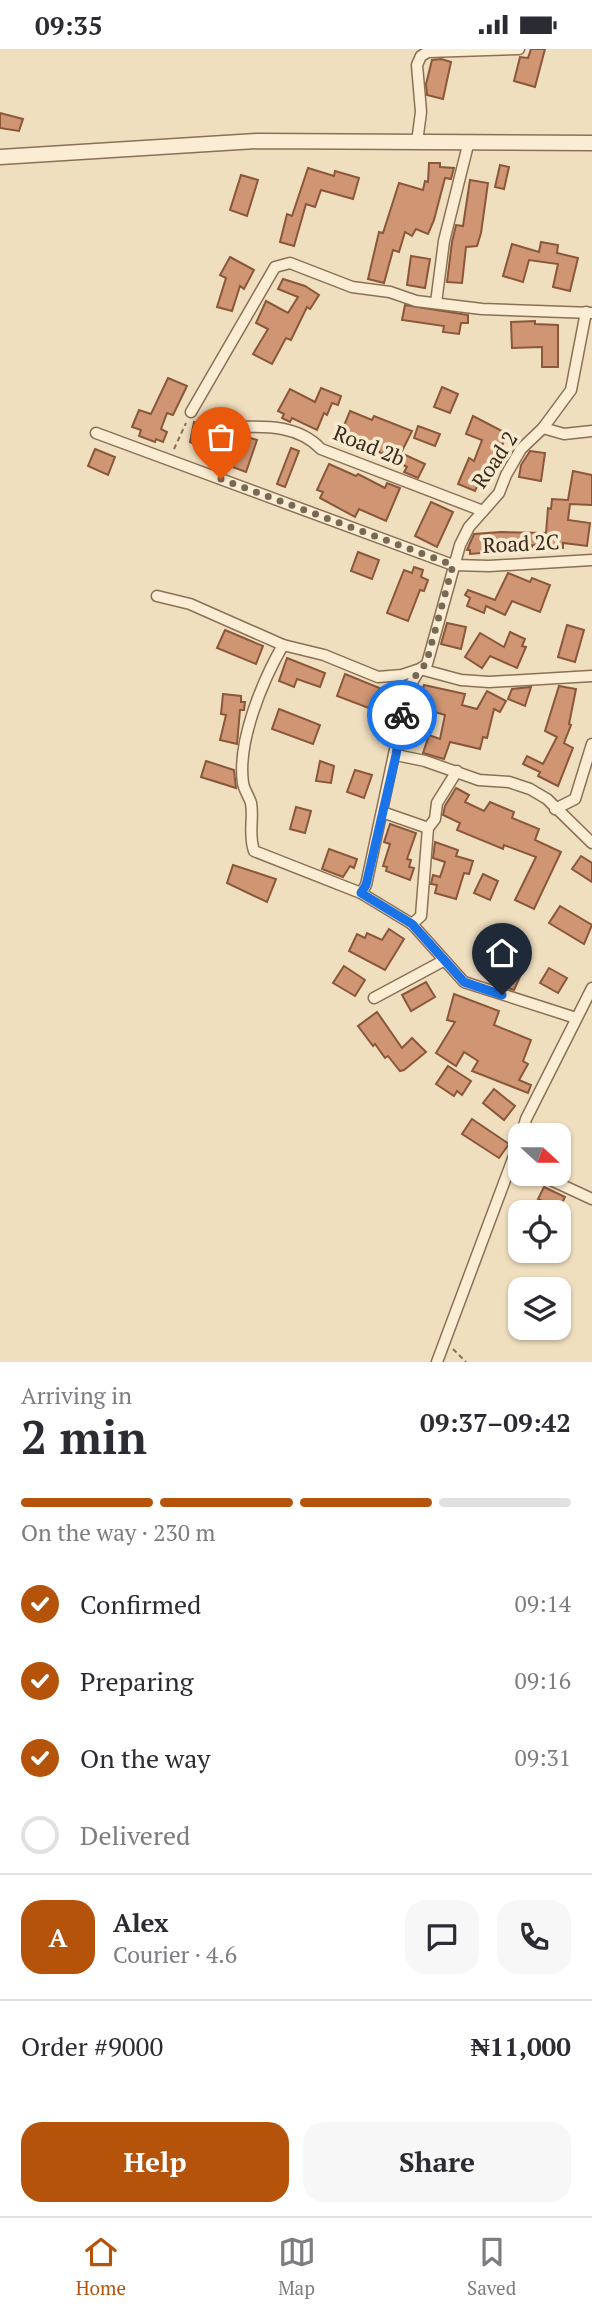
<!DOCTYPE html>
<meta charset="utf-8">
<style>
:root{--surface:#fff;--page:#f7f7f7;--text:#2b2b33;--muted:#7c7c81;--line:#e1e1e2;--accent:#b45309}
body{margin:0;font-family:"PT Serif",serif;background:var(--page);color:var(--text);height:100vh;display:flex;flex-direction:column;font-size:26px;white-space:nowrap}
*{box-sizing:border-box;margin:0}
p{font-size:23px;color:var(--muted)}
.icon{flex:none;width:38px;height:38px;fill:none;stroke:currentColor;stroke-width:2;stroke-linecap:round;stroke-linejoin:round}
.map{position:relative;height:1313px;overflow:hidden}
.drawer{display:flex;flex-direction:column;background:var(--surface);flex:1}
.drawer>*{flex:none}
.needle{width:46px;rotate:111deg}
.tools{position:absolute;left:508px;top:1074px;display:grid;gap:14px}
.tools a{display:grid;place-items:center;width:63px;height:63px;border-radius:14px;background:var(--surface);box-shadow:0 2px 5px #0004;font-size:35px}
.pin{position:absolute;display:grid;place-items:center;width:60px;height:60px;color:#fff;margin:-72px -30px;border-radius:50% 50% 50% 0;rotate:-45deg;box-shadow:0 0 7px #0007}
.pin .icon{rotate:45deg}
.courier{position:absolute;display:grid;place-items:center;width:70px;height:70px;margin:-35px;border:5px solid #1a73e8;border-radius:50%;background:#fff;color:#222;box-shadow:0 2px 9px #0007}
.headline em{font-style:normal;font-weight:600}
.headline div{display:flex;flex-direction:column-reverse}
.headline{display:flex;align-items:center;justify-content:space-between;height:119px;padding:0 21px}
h1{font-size:46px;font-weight:600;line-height:52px}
.bar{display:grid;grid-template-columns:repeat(4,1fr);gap:10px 7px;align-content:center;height:84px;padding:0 21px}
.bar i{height:9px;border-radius:5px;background:var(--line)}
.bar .current{background:var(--accent)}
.bar p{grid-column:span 4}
.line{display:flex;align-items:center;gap:18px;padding:0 21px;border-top:2px solid var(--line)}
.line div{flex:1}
.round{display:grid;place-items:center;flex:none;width:74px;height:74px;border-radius:21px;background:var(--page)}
ol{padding:0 21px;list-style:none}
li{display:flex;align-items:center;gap:21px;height:77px}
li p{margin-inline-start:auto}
li .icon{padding:7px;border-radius:50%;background:var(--accent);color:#fff;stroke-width:4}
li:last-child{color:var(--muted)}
li i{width:38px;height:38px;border:4px solid var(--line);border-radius:50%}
.action{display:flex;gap:14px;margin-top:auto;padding:14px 21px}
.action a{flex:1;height:80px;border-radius:21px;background:var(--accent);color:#fff;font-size:28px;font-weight:600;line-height:80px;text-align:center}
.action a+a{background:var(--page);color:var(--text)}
.status{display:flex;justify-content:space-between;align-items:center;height:49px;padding:0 35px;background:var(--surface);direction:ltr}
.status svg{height:19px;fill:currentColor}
.tab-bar{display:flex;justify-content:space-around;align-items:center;height:98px;border-top:2px solid var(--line);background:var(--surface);font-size:19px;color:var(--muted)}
.tab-bar a{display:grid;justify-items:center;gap:4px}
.tab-bar .current{color:var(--accent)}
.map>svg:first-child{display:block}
</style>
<div class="status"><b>09:35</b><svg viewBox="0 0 49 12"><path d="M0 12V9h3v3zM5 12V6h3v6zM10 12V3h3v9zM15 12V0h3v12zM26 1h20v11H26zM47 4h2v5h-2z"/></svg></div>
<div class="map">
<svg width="592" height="1313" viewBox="0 0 592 1313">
<rect width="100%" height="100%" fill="#f0dfbf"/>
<g fill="#d09673" stroke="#8a573b" stroke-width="2">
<path d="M 531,0 L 545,0 L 535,38 L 514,32 L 520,8 L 528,9 Z"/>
<path d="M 441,10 L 451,13 L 443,50 L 427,46 L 426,35 L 432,11 Z"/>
<path d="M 0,64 L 23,70 L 19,82 L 0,79 Z"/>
<path d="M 429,114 L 440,114 L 440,118 L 454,119 L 451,130 L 445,129 L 434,171 L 428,185 L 416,180 L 412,187 L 405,183 L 399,203 L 393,201 L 384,234 L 368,230 L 379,183 L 383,184 L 399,134 L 423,141 L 425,132 L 428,133 Z"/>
<path d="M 500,116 L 509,118 L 504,140 L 495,138 Z"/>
<path d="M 308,119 L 334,127 L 335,122 L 359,129 L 353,150 L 321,141 L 315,158 L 306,155 L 294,197 L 280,193 L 287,165 L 292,167 Z"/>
<path d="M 241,126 L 258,131 L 247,167 L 230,161 Z"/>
<path d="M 470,131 L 488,134 L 481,184 L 477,197 L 466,198 L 462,234 L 447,233 L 452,193 L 456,176 L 463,177 Z"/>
<path d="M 541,193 L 558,196 L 557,204 L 578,209 L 570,242 L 553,238 L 558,215 L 529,211 L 523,233 L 503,227 L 512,195 L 539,203 Z"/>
<path d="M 411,207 L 430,210 L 425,239 L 407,236 Z"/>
<path d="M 230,208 L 254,221 L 244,240 L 240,237 L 232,262 L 217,258 L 226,229 L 220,226 Z"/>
<path d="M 283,230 L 305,237 L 319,246 L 310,260 L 307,258 L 291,291 L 286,289 L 272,315 L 253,305 L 268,280 L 256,274 L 266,252 L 288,264 L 298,248 L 278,240 Z"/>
<path d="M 405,256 L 468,266 L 468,274 L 461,274 L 459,285 L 443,283 L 444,277 L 402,271 Z"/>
<path d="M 535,272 L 535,275 L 558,276 L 558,318 L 542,318 L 542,298 L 512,299 L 511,273 Z"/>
<path d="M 168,329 L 187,337 L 173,366 L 167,364 L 161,380 L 167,383 L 163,393 L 156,390 L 155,393 L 139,387 L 141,381 L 132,378 L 139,361 L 151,365 Z"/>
<path d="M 442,338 L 458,345 L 450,364 L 434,358 Z"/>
<path d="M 321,339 L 341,347 L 338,356 L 332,354 L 327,366 L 324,364 L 317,381 L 292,369 L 290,373 L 282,369 L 284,365 L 278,362 L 290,340 L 315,353 Z"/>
<path d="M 350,362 L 372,371 L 374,367 L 412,382 L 401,404 L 425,415 L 418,429 L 404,423 L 407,418 L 359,392 L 356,399 L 338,391 Z"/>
<path d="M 473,367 L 504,383 L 503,387 L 506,388 L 497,407 L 500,408 L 497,416 L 488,413 L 475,442 L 458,435 L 469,409 L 474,412 L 482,391 L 466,385 Z"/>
<path d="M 194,373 L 218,382 L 211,401 L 190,393 Z"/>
<path d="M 418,377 L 440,385 L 435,397 L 414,389 Z"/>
<path d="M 241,386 L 257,391 L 246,423 L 227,416 Z"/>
<path d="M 291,399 L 299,402 L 285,438 L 277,435 Z"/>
<path d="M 95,400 L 115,408 L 108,426 L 88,417 Z"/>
<path d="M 530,402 L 545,404 L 541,432 L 519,428 L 521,416 Z"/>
<path d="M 329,415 L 356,427 L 358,425 L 385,439 L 387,434 L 400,439 L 386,472 L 359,460 L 355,468 L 320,449 L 323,443 L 317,441 Z"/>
<path d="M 573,422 L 592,426 L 592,456 L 570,455 L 568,471 L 590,474 L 587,497 L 563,494 L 563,499 L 532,496 L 532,500 L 470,505 L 470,501 L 467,501 L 474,485 L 501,483 L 546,484 L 548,459 L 551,460 L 552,450 L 568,451 Z"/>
<path d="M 431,453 L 453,463 L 437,498 L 415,487 Z"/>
<path d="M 358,503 L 379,511 L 372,530 L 351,522 Z"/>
<path d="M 414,518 L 423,521 L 421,528 L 428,531 L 424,542 L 420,541 L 408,572 L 387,564 L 404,521 L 412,524 Z"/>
<path d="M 508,524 L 530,533 L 532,529 L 550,536 L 540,563 L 512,552 L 505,566 L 486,557 L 484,564 L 467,557 L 470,549 L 465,546 L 468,541 L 495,551 Z"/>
<path d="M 447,574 L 466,578 L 461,600 L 441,595 Z"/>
<path d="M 567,576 L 584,581 L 575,613 L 558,608 Z"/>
<path d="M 225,581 L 263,597 L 256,615 L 217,599 Z"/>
<path d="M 510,583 L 525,590 L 522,597 L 526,598 L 517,619 L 490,607 L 482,619 L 465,608 L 480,584 L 504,598 Z"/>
<path d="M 287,609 L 325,624 L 320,638 L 297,630 L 294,638 L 279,632 Z"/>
<path d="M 345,625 L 382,640 L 374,661 L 337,647 Z"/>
<path d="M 424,636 L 465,645 L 462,656 L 477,660 L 487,642 L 506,652 L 500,663 L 494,660 L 487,689 L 483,688 L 480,700 L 450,693 L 444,710 L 423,704 L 429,686 L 440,690 L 445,666 L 418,658 Z"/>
<path d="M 559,637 L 576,640 L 569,675 L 571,676 L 564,694 L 573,699 L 558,737 L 538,727 L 540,723 L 523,715 L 527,707 L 543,715 L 557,688 L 545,682 Z"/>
<path d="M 531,638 L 525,657 L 508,650 L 512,640 Z"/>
<path d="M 223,645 L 241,647 L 241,653 L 245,653 L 244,661 L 240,661 L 237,695 L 220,691 L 226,666 L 221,665 Z"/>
<path d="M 279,660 L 320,676 L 313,695 L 272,680 Z"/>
<path d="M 206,712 L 234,721 L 236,739 L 201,728 Z"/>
<path d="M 320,712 L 334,717 L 331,734 L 316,732 Z"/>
<path d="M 355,721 L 372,726 L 364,749 L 347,743 Z"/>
<path d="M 456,739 L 469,746 L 465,753 L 484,762 L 490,753 L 514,763 L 512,769 L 539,780 L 535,791 L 561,803 L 534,860 L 515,851 L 536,808 L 504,796 L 503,800 L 457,781 L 460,774 L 443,766 L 445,757 Z"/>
<path d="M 296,758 L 311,762 L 305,784 L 290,780 Z"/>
<path d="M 390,775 L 416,784 L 407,810 L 411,811 L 409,818 L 414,819 L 410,831 L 386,822 L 387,818 L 383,817 L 390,795 L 384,793 Z"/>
<path d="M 435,793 L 458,801 L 456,807 L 473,812 L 469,825 L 464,824 L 456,850 L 435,844 L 437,836 L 431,835 L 433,826 L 440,828 L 445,813 L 433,809 Z"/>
<path d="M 329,800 L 357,810 L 354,819 L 350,817 L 343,828 L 322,820 Z"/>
<path d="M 581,807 L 592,814 L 592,833 L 572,820 Z"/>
<path d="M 233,816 L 276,830 L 267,853 L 227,834 Z"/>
<path d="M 483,825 L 498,832 L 490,851 L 474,844 Z"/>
<path d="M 560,857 L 592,876 L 584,895 L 549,874 Z"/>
<path d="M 389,880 L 404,890 L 385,921 L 349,902 L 357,885 L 365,889 L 367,884 L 382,891 Z"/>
<path d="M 516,896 L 525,901 L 523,904 L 529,908 L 514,941 L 497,935 L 506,914 L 502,912 L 510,899 L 514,901 Z"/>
<path d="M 344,917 L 365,931 L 355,947 L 333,934 Z"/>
<path d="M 549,919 L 567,929 L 558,944 L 540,934 Z"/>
<path d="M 426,933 L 435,948 L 411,962 L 402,946 Z"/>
<path d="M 454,945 L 499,962 L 494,976 L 531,991 L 523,1012 L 528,1015 L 519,1031 L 531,1036 L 528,1044 L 472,1022 L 478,1012 L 464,1003 L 456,1017 L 436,1004 L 455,973 L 447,971 Z"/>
<path d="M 377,963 L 402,999 L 412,989 L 426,1003 L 404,1021 L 400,1022 L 388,1007 L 385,1009 L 375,995 L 373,997 L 358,977 Z"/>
<path d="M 448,1017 L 471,1032 L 462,1046 L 457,1042 L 454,1047 L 436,1035 Z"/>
<path d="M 494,1040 L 515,1057 L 504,1071 L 483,1054 Z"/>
<path d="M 472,1070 L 509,1095 L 499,1109 L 462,1085 Z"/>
<path d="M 544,1138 L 565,1148 L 559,1160 L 538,1150 Z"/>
</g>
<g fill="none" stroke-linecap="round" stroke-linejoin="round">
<g stroke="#8a7057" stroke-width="13">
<g id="minor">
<path d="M 417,93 L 421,63 L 417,16 L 421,7 L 428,3 L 519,0"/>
<path d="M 436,254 L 444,192 L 469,92"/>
<path d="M 191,363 L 275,218 L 290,214 L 352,238 L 390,243 L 416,252 L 482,260 L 592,264"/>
<path d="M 240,378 C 269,377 299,377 321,400 L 483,462"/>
<path d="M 543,379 L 564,385 L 592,382"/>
<path d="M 96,384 L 453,516 L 489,517 L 592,511"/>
<path d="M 157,547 L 190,555 L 283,596 C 263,631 237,692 243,734 C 244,741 249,747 251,754 C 254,770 248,784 254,802 L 361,844 L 412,875"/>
<path d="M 283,596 L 324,606 L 378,628 L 402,626 L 420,620 L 461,631 L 489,633 L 592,627"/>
<path d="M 396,706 L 425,712 L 479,731 L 509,733 L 530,740 L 547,750 L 592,794"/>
<path d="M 457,722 L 437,754 L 435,770 L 428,779 L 421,867 L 412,875 L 464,933 L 576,969"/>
<path d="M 555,760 L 575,750 L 592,695"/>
<path d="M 382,763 L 428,779"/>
<path d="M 361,844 L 366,836 L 408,640 L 420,620 L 427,615 L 460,496 L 469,478 L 499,444 L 506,426 L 521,400 L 543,379 L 571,341 L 586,263"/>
<path d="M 374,949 L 443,912"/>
<path d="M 521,1087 L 526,1070 L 592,939"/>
<path d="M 538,1125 L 592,1150"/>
<path d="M 437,1313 L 520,1091"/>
</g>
</g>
<g stroke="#8a7057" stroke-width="17">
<path id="tertiary" d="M 0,108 L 257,92 L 592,94"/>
</g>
<g stroke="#8a7057" stroke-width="2" stroke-dasharray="5 3.5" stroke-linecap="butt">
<path d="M 174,400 L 186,374"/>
<path d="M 453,1300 L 466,1313"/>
</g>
<use href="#minor" stroke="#faedd3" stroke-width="10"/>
<use href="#tertiary" stroke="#faedd3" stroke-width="14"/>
</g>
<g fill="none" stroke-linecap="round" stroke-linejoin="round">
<path stroke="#786955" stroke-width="7" stroke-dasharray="0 12.6" d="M 221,430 L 453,516 L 426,615 C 411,627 406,647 402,666"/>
<path stroke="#1a73e8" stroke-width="9" d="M 402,666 L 396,706 L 366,836 L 361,844 L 412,875 L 464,933 L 502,946"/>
</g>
<g text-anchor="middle" stroke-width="7" stroke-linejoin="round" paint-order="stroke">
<g font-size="21" fill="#38291c" stroke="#f7eacf">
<text transform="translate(369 397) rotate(22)" y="7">Road 2b</text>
<text transform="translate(495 411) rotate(-56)" y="7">Road 2</text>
<text transform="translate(521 495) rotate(-3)" y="7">Road 2C</text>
</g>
</g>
</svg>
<div class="tools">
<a><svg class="needle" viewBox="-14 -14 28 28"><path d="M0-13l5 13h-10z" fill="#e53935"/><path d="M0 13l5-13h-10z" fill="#7c7c81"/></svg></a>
<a><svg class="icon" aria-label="locate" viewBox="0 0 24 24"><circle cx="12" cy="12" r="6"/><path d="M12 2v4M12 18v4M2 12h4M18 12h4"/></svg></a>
<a><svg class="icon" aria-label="layers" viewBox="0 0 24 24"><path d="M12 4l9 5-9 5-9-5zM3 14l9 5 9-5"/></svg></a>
</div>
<div class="pin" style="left:221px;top:430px;background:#ea580c"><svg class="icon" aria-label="bag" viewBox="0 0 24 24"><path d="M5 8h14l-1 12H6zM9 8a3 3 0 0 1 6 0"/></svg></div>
<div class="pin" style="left:502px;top:946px;background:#1f2937"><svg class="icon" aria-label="home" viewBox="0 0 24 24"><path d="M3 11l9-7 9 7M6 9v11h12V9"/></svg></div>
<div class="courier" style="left:402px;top:666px"><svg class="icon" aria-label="bike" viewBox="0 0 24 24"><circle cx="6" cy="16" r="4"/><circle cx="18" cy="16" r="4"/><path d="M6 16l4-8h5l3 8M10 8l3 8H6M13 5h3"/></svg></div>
</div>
<section class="drawer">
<div class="headline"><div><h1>2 min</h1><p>Arriving in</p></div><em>09:37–09:42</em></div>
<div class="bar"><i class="current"></i><i class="current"></i><i class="current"></i><i></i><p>On the way · 230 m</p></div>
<ol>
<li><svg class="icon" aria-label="check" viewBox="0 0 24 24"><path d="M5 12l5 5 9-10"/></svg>Confirmed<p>09:14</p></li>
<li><svg class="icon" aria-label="check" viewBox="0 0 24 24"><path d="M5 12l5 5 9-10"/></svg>Preparing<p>09:16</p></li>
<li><svg class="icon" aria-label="check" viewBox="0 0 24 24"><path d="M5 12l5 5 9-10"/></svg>On the way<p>09:31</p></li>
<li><i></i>Delivered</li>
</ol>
<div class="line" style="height:126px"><b class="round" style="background:var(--accent);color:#fff">A</b><div><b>Alex</b><p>Courier · 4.6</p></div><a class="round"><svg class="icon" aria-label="chat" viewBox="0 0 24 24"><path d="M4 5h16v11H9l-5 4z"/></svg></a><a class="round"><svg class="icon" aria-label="phone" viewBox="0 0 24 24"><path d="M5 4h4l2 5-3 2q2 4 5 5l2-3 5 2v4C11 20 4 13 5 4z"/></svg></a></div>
<div class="line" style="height:91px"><div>Order #9000</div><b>₦11,000</b></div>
<div class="action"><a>Help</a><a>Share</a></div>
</section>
<nav class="tab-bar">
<a class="current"><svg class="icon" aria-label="home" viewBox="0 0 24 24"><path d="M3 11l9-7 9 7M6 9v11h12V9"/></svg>Home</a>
<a><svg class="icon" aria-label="map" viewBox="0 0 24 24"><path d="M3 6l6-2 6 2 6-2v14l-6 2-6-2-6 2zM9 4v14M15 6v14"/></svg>Map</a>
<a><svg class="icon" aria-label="saved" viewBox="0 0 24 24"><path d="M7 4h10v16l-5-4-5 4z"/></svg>Saved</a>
</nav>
